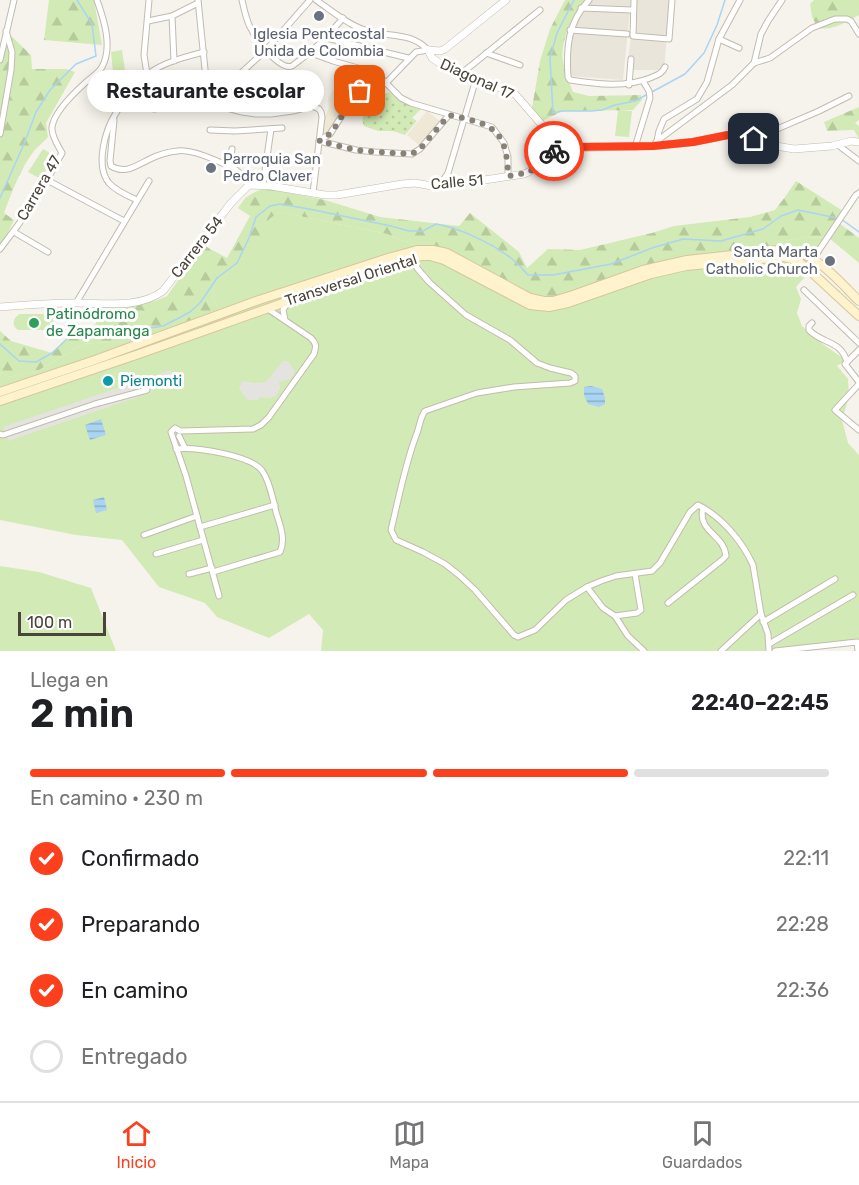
<!DOCTYPE html>
<html lang="es">
<meta charset="utf-8">
<style>
:root{--surface:#fff;--page:#f6f6f6;--text:#202124;--muted:#757577;--line:#e0e0e0;--accent:#fc3f1d}
body{margin:0;font-family:Rubik,sans-serif;background:var(--page);color:var(--text);height:100vh;display:flex;flex-direction:column;font-size:22px;white-space:nowrap}
*{box-sizing:border-box;margin:0}
p{font-size:20px;color:var(--muted)}
.icon{flex:none;width:33px;height:33px;fill:none;stroke:currentColor;stroke-width:2;stroke-linecap:round;stroke-linejoin:round}
.map{position:relative;height:651px;overflow:hidden}
.sheet{display:flex;flex-direction:column;background:var(--surface);flex:1}
.sheet>*{flex:none}
.scale{position:absolute;left:18px;bottom:15px;width:88px;box-sizing:border-box;padding-left:6px;border:3px solid #4b4439;border-top:0;font-size:16px;line-height:21px;white-space:nowrap;color:#4b4439;-webkit-text-stroke:4px #fff;paint-order:stroke}
.pin{position:absolute;display:grid;place-items:center;width:51px;height:51px;color:#fff;margin:-26px;border-radius:12px;box-shadow:0 3px 9px #0006}
.courier{position:absolute;display:grid;place-items:center;width:60px;height:60px;margin:-30px;border:4px solid #fc3f1d;border-radius:50%;background:#fff;color:#222;box-shadow:0 2px 8px #0007}
.bubble{position:absolute;height:42px;border-radius:21px;background:var(--surface);box-shadow:0 3px 15px #0003;font-size:20px;font-weight:600;line-height:42px;text-align:center}
.head em{font-style:normal;font-weight:600}
.head div{display:flex;flex-direction:column-reverse}
.head{display:flex;align-items:center;justify-content:space-between;height:102px;padding:0 30px}
h1{font-size:39px;font-weight:600;line-height:45px}
.bar{display:grid;grid-template-columns:repeat(4,1fr);gap:9px 6px;align-content:center;height:72px;padding:0 30px}
.bar i{height:8px;border-radius:4px;background:var(--line)}
.bar .selected{background:var(--accent)}
.bar p{grid-column:span 4}
ol{padding:0 30px;list-style:none}
li{display:flex;align-items:center;gap:18px;height:66px}
li p{margin-inline-start:auto}
li .icon{padding:6px;border-radius:50%;background:var(--accent);color:#fff;stroke-width:4}
li:last-child{color:var(--muted)}
li i{width:33px;height:33px;border:3px solid var(--line);border-radius:50%}
.tab-bar{display:flex;justify-content:space-around;align-items:center;height:84px;border-top:2px solid var(--line);background:var(--surface);font-size:16px;color:var(--muted)}
.tab-bar a{display:grid;justify-items:center;gap:3px}
.tab-bar .selected{color:var(--accent)}
.map>svg:first-child{display:block}
</style>
<div class="map">
<svg width="859" height="651" viewBox="0 0 859 651">
<defs>
<pattern id="forest-firs" width="22" height="20" patternUnits="userSpaceOnUse" patternTransform="scale(1.5)"><rect width="22" height="20" fill="#d2eab5"/><path d="M5 1l3.5 6h-7zM16 11l3.5 6h-7z" fill="#b6ca9c"/></pattern>
<pattern id="garden-dots" width="8" height="8" patternUnits="userSpaceOnUse" patternTransform="scale(1.5)"><rect width="8" height="8" fill="#d2eab5"/><path d="M2 2h.1M6 6h.1" fill="none" stroke="#b6ca9c" stroke-width="1.8" stroke-linecap="round"/></pattern>
<pattern id="water-rules" width="6" height="5" patternUnits="userSpaceOnUse" patternTransform="scale(1.5)"><rect width="6" height="5" fill="#a9d4f2"/><path d="M0 2.5h6" fill="none" stroke="#8caec5"/></pattern>
</defs>
<rect width="100%" height="100%" fill="#f6f3ec"/>
<g fill="#eae5da">
<path d="M 591,0 L 631,0 L 623,80 L 569,76 L 568,61 L 574,25 Z"/>
<path d="M 635,0 L 670,0 L 664,70 L 627,70 Z"/>
</g>
<g fill="#efe8d6">
<path d="M 333,91 L 353,93 L 329,133 L 323,135 L 325,116 L 329,108 L 328,98 Z"/>
<path d="M 427,111 L 441,122 L 421,147 L 407,135 Z"/>
</g>
<g fill="#d2eab5">
<path d="M 122,50 L 125,70 L 113,72 L 111,52 Z"/>
<path d="M 618,110 L 632,111 L 629,137 L 615,136 Z"/>
<path d="M 43,149 L 55,156 L 41,179 L 28,172 Z"/>
<path d="M 280,212 L 387,234 L 439,256 L 525,298 L 643,273 L 760,251 L 780,242 L 804,237 L 829,238 L 816,264 L 796,287 L 801,299 L 797,313 L 802,326 L 824,345 L 846,360 L 837,366 L 848,379 L 849,397 L 842,420 L 848,443 L 859,455 L 859,642 L 786,651 L 321,651 L 323,630 L 309,614 L 269,638 L 217,617 L 205,603 L 159,587 L 122,540 L 76,535 L 0,520 L 0,372 L 9,377 L 39,370 L 84,344 L 109,342 L 127,343 L 219,310 L 212,296 L 215,286 L 232,278 L 257,242 L 262,228 L 270,217 Z"/>
<path d="M 20,314 L 50,314 L 52,316 L 54,325 L 49,330 L 18,330 C 11,326 13,317 20,314 Z"/>
<path d="M 0,566 L 39,572 L 91,588 L 116,651 L 0,651 Z"/>
</g>
<g fill="url(#forest-firs)">
<path d="M 49,0 L 94,0 L 102,45 L 44,40 Z"/>
<path d="M 565,0 L 585,0 C 573,15 560,41 563,61 C 565,72 569,82 573,92 L 589,96 L 641,95 L 642,100 L 633,110 L 563,111 L 542,121 L 532,108 L 540,61 L 550,29 Z"/>
<path d="M 814,0 L 859,0 L 859,15 C 846,22 833,31 818,28 L 812,17 L 810,4 Z"/>
<path d="M 6,31 L 31,55 L 32,69 L 66,69 L 75,72 L 46,123 L 48,137 C 44,142 38,146 34,151 C 20,169 12,192 4,213 L 14,220 L 0,249 L 0,60 Z"/>
<path d="M 859,107 L 859,120 L 855,123 L 859,126 L 859,139 L 854,130 L 827,131 L 824,122 Z"/>
<path d="M 796,181 L 846,213 L 839,223 L 859,238 L 859,263 L 829,238 L 804,237 L 780,242 L 760,251 L 687,261 L 548,305 L 439,256 L 387,234 L 280,212 C 264,220 264,227 257,242 C 252,253 241,270 232,278 C 228,282 220,284 215,286 L 212,296 L 219,310 L 127,343 L 109,342 L 84,344 L 39,370 L 9,377 L 0,372 L 0,331 L 11,341 L 52,353 C 64,341 76,328 94,327 L 104,306 L 155,301 L 167,296 L 203,245 L 227,258 L 250,216 L 238,208 L 245,198 L 255,192 L 264,189 L 274,190 L 325,200 L 380,217 L 459,226 L 470,213 L 519,252 L 527,268 L 548,249 L 580,250 L 652,233 L 674,226 L 750,217 L 775,210 L 785,197 Z"/>
</g>
<path fill="url(#garden-dots)" d="M 389,92 L 407,105 L 421,109 L 412,118 L 417,121 L 405,135 L 393,131 L 378,131 L 364,126 C 357,109 376,99 389,92 Z"/>
<g fill="#e5e3e0">
<path d="M 283,361 L 288,361 L 294,370 L 294,374 L 290,379 L 279,382 L 280,388 L 277,395 L 270,398 L 261,397 L 257,400 L 248,400 L 239,389 L 242,381 L 255,383 L 266,382 Z"/>
<path d="M 171,370 L 173,375 L 150,393 L 8,441 L 3,427 Z"/>
</g>
<g fill="url(#water-rules)">
<path d="M 591,386 L 602,389 L 605,398 L 605,404 L 599,407 L 588,404 L 584,395 L 584,387 Z"/>
<path d="M 101,419 L 106,435 L 90,440 L 85,425 Z"/>
<path d="M 104,497 L 107,510 L 96,513 L 93,500 Z"/>
</g>
<g fill="none" stroke-linecap="round" stroke-linejoin="round">
<g stroke="#a9d4f2" stroke-width="1.5">
<path d="M 574,0 L 557,33 L 550,58 L 553,113 L 562,111 L 591,111 L 602,110 L 615,105 L 635,101 L 646,95"/>
<path d="M 650,93 L 685,74 L 704,53 L 717,25 L 725,0"/>
<path d="M 0,198 L 24,144 L 36,112 L 50,90 L 76,64 L 96,56 L 92,24 L 77,0"/>
<path d="M 841,219 L 859,232"/>
<path d="M 0,344 L 19,361 L 36,362 L 52,353 L 70,336 L 86,327 L 144,329 L 163,326 L 177,319 L 190,312 L 200,303 L 217,278 L 237,263 L 249,238 L 256,217 L 270,206 L 280,204 L 309,209 L 391,226 L 409,231 L 423,231 L 436,224 C 460,228 491,243 511,258 C 517,263 523,269 528,275 L 553,275 L 611,264 L 652,248 L 683,239 L 721,241 L 763,229 L 781,216 L 798,210 L 837,218"/>
</g>
<g stroke="#c2bbae" stroke-width="7">
<g id="minor">
<path d="M 198,0 L 207,89 L 218,102 L 227,108 L 242,112 L 256,114 L 271,114 L 293,111 L 312,106 L 319,109 L 321,112 L 322,117 L 313,193"/>
<path d="M 242,0 C 244,9 246,19 250,27 C 255,37 279,71 292,66 C 295,64 297,62 300,60 C 317,48 330,34 343,18"/>
<path d="M 316,0 C 331,10 348,25 365,30 C 388,38 410,31 428,50"/>
<path d="M 589,0 C 568,22 566,48 568,77 L 570,80 C 596,84 625,88 650,78 C 657,75 662,74 665,67"/>
<path d="M 634,0 L 633,36 L 669,39 L 672,0"/>
<path d="M 581,8 L 632,10"/>
<path d="M 172,16 L 174,61"/>
<path d="M 148,21 L 172,16 L 198,3"/>
<path d="M 570,30 L 627,34"/>
<path d="M 327,38 L 408,58"/>
<path d="M 719,39 L 739,48"/>
<path d="M 311,53 L 333,61 L 372,72 L 379,76 L 401,98 L 411,103 L 492,127 L 504,143 L 508,157 L 508,176"/>
<path d="M 486,53 L 520,65"/>
<path d="M 0,60 L 14,0"/>
<path d="M 754,63 L 761,34 L 768,21 L 782,0"/>
<path d="M 462,73 L 540,10"/>
<path d="M 147,74 L 144,55 L 149,0"/>
<path d="M 230,83 C 247,99 253,98 275,91"/>
<path d="M 386,83 L 416,52 L 428,50"/>
<path d="M 629,85 L 631,59"/>
<path d="M 154,109 L 204,101 L 212,97 L 230,83 L 266,50 L 310,0"/>
<path d="M 114,120 L 110,161 L 111,166 C 125,175 137,165 150,159 C 158,155 168,152 177,151 C 188,149 206,156 217,161 C 231,166 242,171 249,185"/>
<path d="M 210,130 L 235,131 L 282,128"/>
<path d="M 0,134 L 11,70 L 12,52 L 6,31"/>
<path d="M 754,139 L 819,111 L 849,96"/>
<path d="M 320,140 L 330,134 L 350,103 L 360,91"/>
<path d="M 319,141 L 356,150 L 375,152 L 412,154 L 420,149 L 449,115"/>
<path d="M 657,141 L 659,131 L 664,119 L 697,99 L 707,82 L 719,39 L 740,0"/>
<path d="M 838,145 L 859,161"/>
<path d="M 653,146 L 657,141 L 732,85 L 754,63 L 770,58 L 812,28 L 835,19 L 847,19 L 851,21 L 859,34"/>
<path d="M 635,147 L 650,98 L 649,91 L 643,81"/>
<path d="M 229,165 L 232,149"/>
<path d="M 47,180 L 124,221"/>
<path d="M 263,185 L 271,129"/>
<path d="M 434,185 L 444,179 L 448,173 L 476,79"/>
<path d="M 137,200 C 128,196 116,191 109,183 C 95,166 105,130 116,113 C 121,104 129,96 136,87 C 139,83 143,77 148,74 C 164,62 185,57 204,52"/>
<path d="M 14,232 L 48,252"/>
<path d="M 0,249 C 24,219 44,187 62,153 C 58,146 51,135 52,127 C 54,112 74,93 85,83 C 90,78 98,74 102,67 C 113,47 104,20 97,0"/>
<path d="M 412,258 L 417,268 L 429,282 L 466,315 L 510,340 L 537,363 L 550,368 L 571,373 L 575,376 L 575,381 L 570,383 L 514,387 L 477,393 L 425,411 C 420,418 420,425 417,433 C 405,464 399,497 391,530 L 396,540 L 423,552 L 445,564 L 459,575 L 475,590 L 514,635 L 518,637 L 535,630 L 566,600 L 587,587 L 601,581 L 616,576 L 652,571 L 660,563 L 690,512 L 698,505 C 722,517 742,541 753,565 L 761,614 L 768,634 L 769,651"/>
<path d="M 807,268 L 856,195 L 859,193"/>
<path d="M 804,290 L 859,343"/>
<path d="M 76,303 L 149,181"/>
<path d="M 285,320 L 283,310 L 288,302"/>
<path d="M 812,323 L 809,326 L 809,330 C 822,344 841,340 847,362"/>
<path d="M 859,350 L 845,364 L 859,382"/>
<path d="M 859,384 L 835,410 L 859,430"/>
<path d="M 0,434 L 3,435 L 95,404 L 147,390"/>
<path d="M 179,436 L 185,448"/>
<path d="M 176,449 C 195,447 253,455 263,472 C 270,483 273,499 276,512 C 280,525 286,539 280,552 L 213,572"/>
<path d="M 200,527 L 275,505"/>
<path d="M 144,535 L 197,516"/>
<path d="M 156,554 L 203,540"/>
<path d="M 189,574 L 212,568"/>
<path d="M 587,587 L 603,608 L 615,616 L 628,636 L 644,651"/>
<path d="M 219,596 L 186,476 L 171,432 L 175,428 L 180,431 L 253,429 L 261,425 L 269,417 L 314,354 C 316,347 317,344 311,338 L 268,309"/>
<path d="M 668,603 L 722,560 L 726,556 C 724,534 697,532 703,508"/>
<path d="M 615,616 L 637,613 L 641,610 L 635,574"/>
<path d="M 763,622 L 835,579"/>
<path d="M 769,644 L 853,595"/>
<path d="M 721,651 L 761,614"/>
<path d="M 775,651 L 857,642 L 858,651"/>
</g>
</g>
<g stroke="#c2bbae" stroke-width="8">
<g id="tertiary">
<path d="M 428,50 L 432,58 L 441,64 L 515,94 L 562,148"/>
<path d="M 428,50 L 440,51 L 445,49 L 506,0"/>
<path d="M 0,307 C 25,305 51,303 76,303 C 105,303 138,309 163,291 L 231,203 L 249,185 L 271,186 L 325,195 L 337,195 L 402,184 L 415,183 L 432,186 L 458,184 L 524,174 C 539,169 548,153 562,148 L 653,146 L 693,142 L 728,135 L 739,135 L 754,139 L 770,145 L 794,149 L 832,146 L 851,141 L 859,142"/>
</g>
</g>
<g stroke="#d6c79b" stroke-width="10">
<g id="secondary">
<path d="M 0,392 L 95,360 L 259,300 L 388,258 L 417,250 L 433,250 L 447,253 L 530,298 L 544,301 L 553,301 L 573,295 L 643,270 L 687,260 L 777,250 C 785,251 793,251 801,253 C 820,259 844,286 859,301"/>
<path d="M 0,401 L 139,354 L 342,282 L 421,256 L 430,256 L 444,260 L 530,305 L 549,307 L 568,303 L 651,274 L 686,266 L 784,257 L 796,260 L 807,268 L 859,316"/>
</g>
</g>
<use href="#minor" stroke="#fff" stroke-width="5"/>
<use href="#tertiary" stroke="#fff" stroke-width="7"/>
<use href="#secondary" stroke="#fff3cd" stroke-width="8"/>
</g>
<g fill="none" stroke-linecap="round" stroke-linejoin="round">
<path stroke="#878178" stroke-width="6" stroke-dasharray="0 10.8" d="M 360,91 C 356,95 353,99 350,103 C 340,116 335,135 319,141 L 356,150 L 375,152 L 412,154 L 420,149 L 449,115 C 492,124 507,128 508,176 C 533,173 536,169 554,151"/>
<path stroke="#fc3f1d" stroke-width="8" d="M 554,151 L 562,148 L 571,147 L 653,146 L 693,142 L 728,135 L 739,135 L 754,139"/>
</g>
<g fill="#6b7280" stroke="#fff" stroke-width="2">
<circle cx="319" cy="16" r="6"/>
<circle cx="211" cy="168" r="6"/>
<circle cx="830" cy="261" r="6"/>
</g>
<circle fill="#2e9e5b" stroke="#fff" stroke-width="2" cx="34" cy="323" r="6"/>
<circle fill="#0f9aa8" stroke="#fff" stroke-width="2" cx="108" cy="381" r="6"/>
<g text-anchor="middle" stroke-width="6" stroke-linejoin="round" paint-order="stroke">
<g font-size="15" fill="#5b616d" stroke="#fff">
<text x="319" y="39">Iglesia Pentecostal<tspan x="319" dy="17">Unida de Colombia</tspan></text>
<text x="223" y="164" text-anchor="start">Parroquia San<tspan x="223" dy="17">Pedro Claver</tspan></text>
<text x="818" y="257" text-anchor="end">Santa Marta<tspan x="818" dy="17">Catholic Church</tspan></text>
</g>
<g font-size="15" fill="#4b4439" stroke="#fff">
<text transform="translate(477 79) rotate(24)" y="5">Diagonal 17</text>
<text transform="translate(457 182) rotate(-5)" y="5">Calle 51</text>
<text transform="translate(39 188) rotate(-60)" y="5">Carrera 47</text>
<text transform="translate(197 247) rotate(-52)" y="5">Carrera 54</text>
<text transform="translate(351 280) rotate(-18)" y="5">Transversal Oriental</text>
</g>
<g font-size="15" fill="#27864d" stroke="#fff" text-anchor="start">
<text x="46" y="319">Patinódromo<tspan x="46" dy="17">de Zapamanga</tspan></text>
</g>
<g font-size="15" fill="#0d838f" stroke="#fff" text-anchor="start">
<text x="120" y="386">Piemonti</text>
</g>
</g>
</svg>
<div class="scale">100 m</div>
<div class="pin" style="left:360px;top:91px;background:#ea580c"><svg class="icon" aria-label="bag" viewBox="0 0 24 24"><path d="M5 8h14l-1 12H6zM9 8a3 3 0 0 1 6 0"/></svg></div>
<div class="pin" style="left:754px;top:139px;background:#1f2937"><svg class="icon" aria-label="home" viewBox="0 0 24 24"><path d="M3 11l9-7 9 7M6 9v11h12V9"/></svg></div>
<div class="courier" style="left:554px;top:151px"><svg class="icon" aria-label="bike" viewBox="0 0 24 24"><circle cx="6" cy="16" r="4"/><circle cx="18" cy="16" r="4"/><path d="M6 16l4-8h5l3 8M10 8l3 8H6M13 5h3"/></svg></div>
<div class="bubble" style="left:87px;top:70px;width:237px">Restaurante escolar</div>
</div>
<section class="sheet">
<div class="head"><div><h1>2 min</h1><p>Llega en</p></div><em>22:40–22:45</em></div>
<div class="bar"><i class="selected"></i><i class="selected"></i><i class="selected"></i><i></i><p>En camino · 230 m</p></div>
<ol>
<li><svg class="icon" aria-label="check" viewBox="0 0 24 24"><path d="M5 12l5 5 9-10"/></svg>Confirmado<p>22:11</p></li>
<li><svg class="icon" aria-label="check" viewBox="0 0 24 24"><path d="M5 12l5 5 9-10"/></svg>Preparando<p>22:28</p></li>
<li><svg class="icon" aria-label="check" viewBox="0 0 24 24"><path d="M5 12l5 5 9-10"/></svg>En camino<p>22:36</p></li>
<li><i></i>Entregado</li>
</ol>
</section>
<nav class="tab-bar">
<a class="selected"><svg class="icon" aria-label="home" viewBox="0 0 24 24"><path d="M3 11l9-7 9 7M6 9v11h12V9"/></svg>Inicio</a>
<a><svg class="icon" aria-label="map" viewBox="0 0 24 24"><path d="M3 6l6-2 6 2 6-2v14l-6 2-6-2-6 2zM9 4v14M15 6v14"/></svg>Mapa</a>
<a><svg class="icon" aria-label="saved" viewBox="0 0 24 24"><path d="M7 4h10v16l-5-4-5 4z"/></svg>Guardados</a>
</nav>
